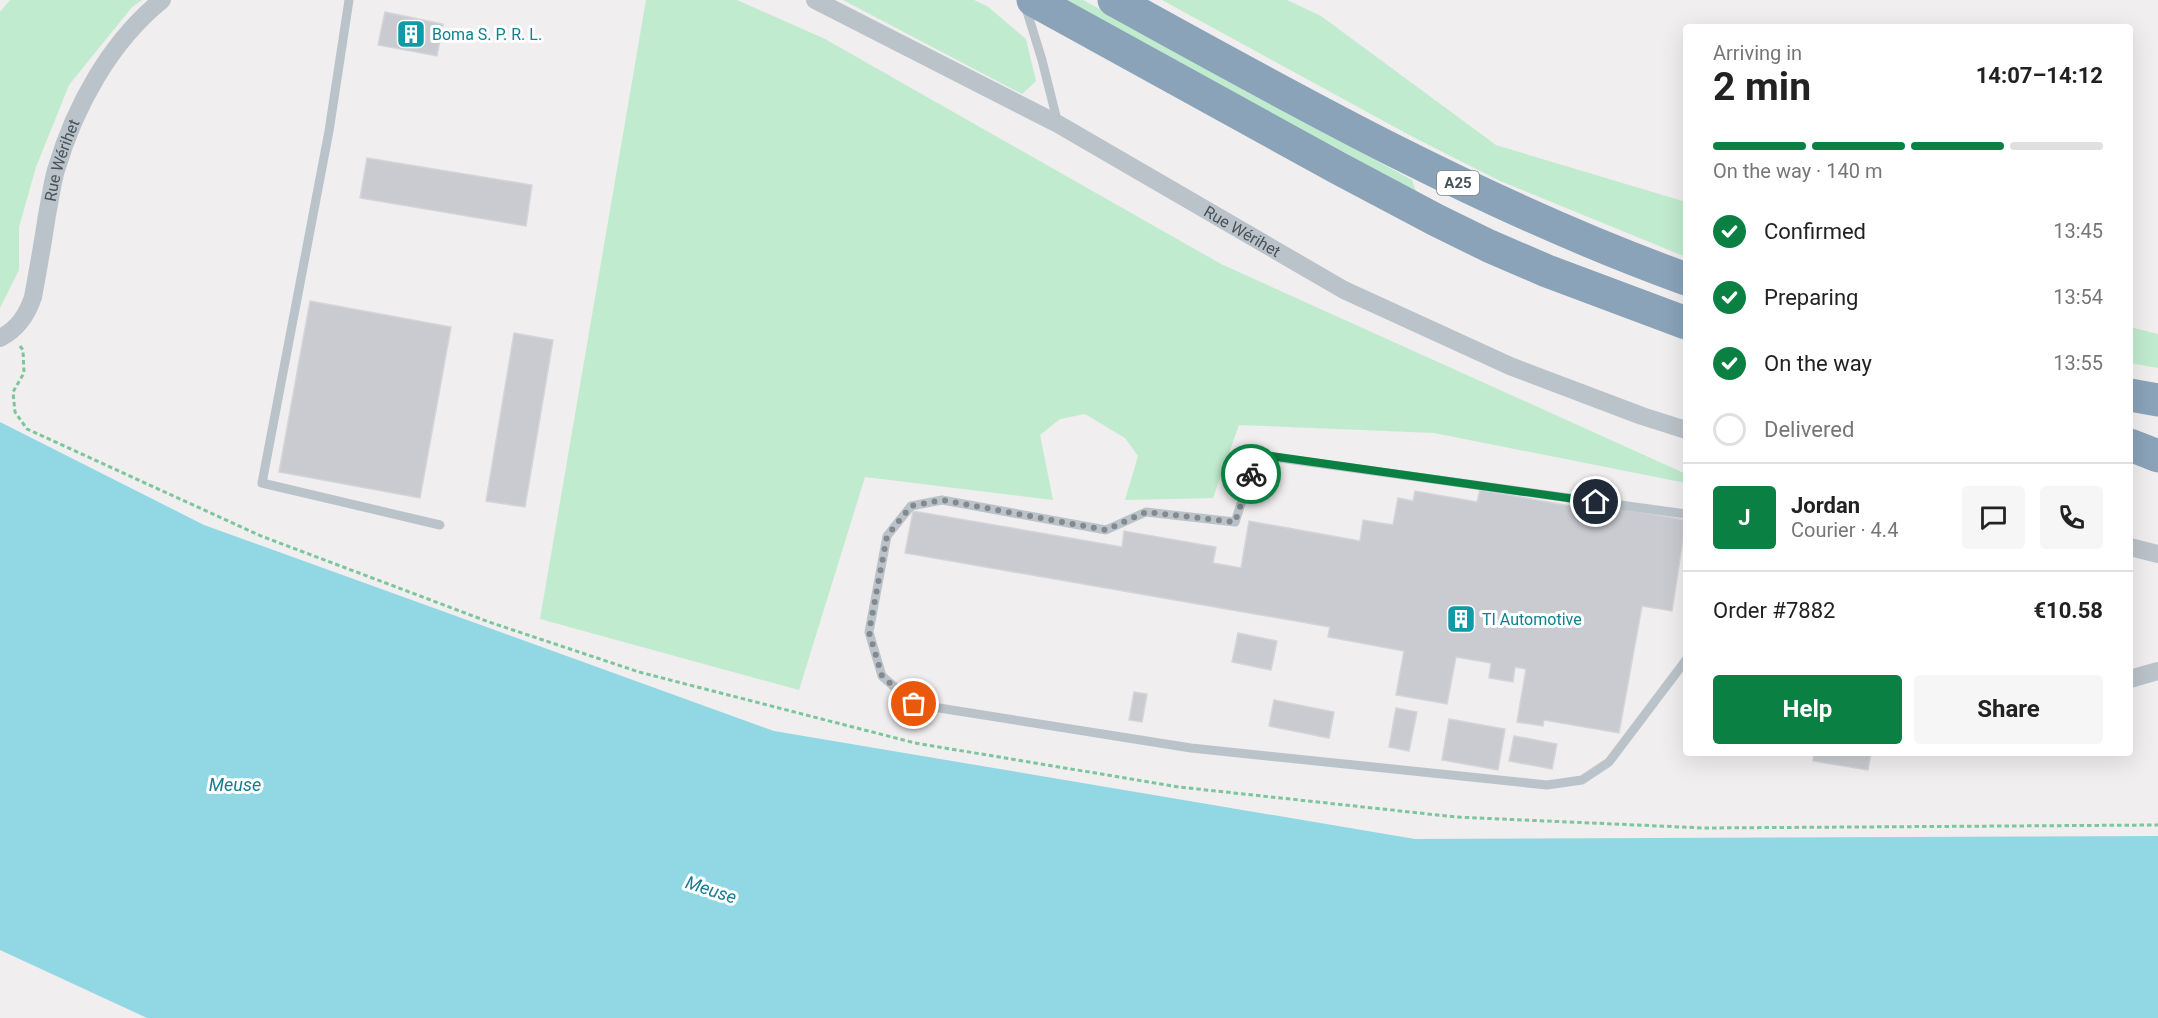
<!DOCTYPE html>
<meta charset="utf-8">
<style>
:root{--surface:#fff;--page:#f6f6f6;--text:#222;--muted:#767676;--line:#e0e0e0;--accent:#0b8043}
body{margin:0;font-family:Roboto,sans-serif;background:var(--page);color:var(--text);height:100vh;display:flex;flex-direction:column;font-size:22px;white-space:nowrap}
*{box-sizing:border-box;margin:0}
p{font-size:20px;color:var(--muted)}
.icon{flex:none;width:33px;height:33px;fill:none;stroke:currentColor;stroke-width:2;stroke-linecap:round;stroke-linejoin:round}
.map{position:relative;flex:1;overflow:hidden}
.sheet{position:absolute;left:1683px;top:24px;width:450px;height:732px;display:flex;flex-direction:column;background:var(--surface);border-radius:6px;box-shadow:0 6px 24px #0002}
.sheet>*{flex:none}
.pin{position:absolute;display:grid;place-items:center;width:51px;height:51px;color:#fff;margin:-26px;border:3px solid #fff;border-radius:50%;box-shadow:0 2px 6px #0007}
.courier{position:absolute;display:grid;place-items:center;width:60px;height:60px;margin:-30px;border:4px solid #0b8043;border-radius:50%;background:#fff;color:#222;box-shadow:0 2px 8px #0007}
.head em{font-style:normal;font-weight:700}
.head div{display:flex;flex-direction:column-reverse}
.head{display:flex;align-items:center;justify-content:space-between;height:102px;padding:0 30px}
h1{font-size:39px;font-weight:700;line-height:45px}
.bar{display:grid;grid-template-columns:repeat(4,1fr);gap:9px 6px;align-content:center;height:72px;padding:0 30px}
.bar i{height:8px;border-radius:4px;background:var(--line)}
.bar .current{background:var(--accent)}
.bar p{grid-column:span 4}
.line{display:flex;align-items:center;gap:15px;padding:0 30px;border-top:2px solid var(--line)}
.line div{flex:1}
.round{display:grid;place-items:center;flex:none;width:63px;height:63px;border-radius:6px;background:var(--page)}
ol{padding:0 30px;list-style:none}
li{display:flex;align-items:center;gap:18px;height:66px}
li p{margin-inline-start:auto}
li .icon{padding:6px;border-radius:50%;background:var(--accent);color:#fff;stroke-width:4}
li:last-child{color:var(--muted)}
li i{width:33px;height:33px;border:3px solid var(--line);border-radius:50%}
.action{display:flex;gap:12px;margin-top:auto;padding:12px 30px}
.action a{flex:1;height:69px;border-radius:6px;background:var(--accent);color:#fff;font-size:24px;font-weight:700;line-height:69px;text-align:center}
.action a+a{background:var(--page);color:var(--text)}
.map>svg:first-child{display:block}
</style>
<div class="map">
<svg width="2158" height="1018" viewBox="0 0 2158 1018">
<rect width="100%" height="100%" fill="#f0eeee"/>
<g fill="#c0ebce">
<path d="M 10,0 L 142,0 L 132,7 L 69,85 L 36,167 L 19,227 L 19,270 L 0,308 L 0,12 Z"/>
<path d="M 646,0 L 737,0 L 825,39 L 1221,264 L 1686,474 L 1686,483 L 1434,433 L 1239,425 L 1213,498 L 1125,500 L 1138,456 L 1125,438 L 1085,414 L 1060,419 L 1040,435 L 1053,500 L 865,477 L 799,690 L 540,619 Z"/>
<path d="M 843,0 L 974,0 L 987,6 L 1026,39 L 1036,81 L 1022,94 Z"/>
<path d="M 1060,0 L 1083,0 L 1412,180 L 1418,197 Z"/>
<path d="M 1162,0 L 1287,0 L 1321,16 L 1496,145 L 1686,202 L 1686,257 L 1500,181 L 1413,137 Z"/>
<path d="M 2130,327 L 2158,334 L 2158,368 L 2130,363 Z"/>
</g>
<path fill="#91d8e4" d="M 0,422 L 204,525 L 774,731 L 1415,839 L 2158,836 L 2158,1018 L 147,1018 L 0,950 Z"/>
<g fill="#c9cbd0" stroke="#d3d5d9" stroke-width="1.5">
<path d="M 385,12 L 443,24 L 437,56 L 378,45 Z"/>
<path d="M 367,158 L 532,185 L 526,226 L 360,198 Z"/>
<path d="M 310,301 L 451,327 L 420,498 L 279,472 Z"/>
<path d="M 514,333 L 553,340 L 525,507 L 486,501 Z"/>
<path d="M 1480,490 L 1605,512 L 1606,506 L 1686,520 L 1672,611 L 1642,606 L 1619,733 L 1544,720 L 1543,726 L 1517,722 L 1526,669 L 1515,667 L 1513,682 L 1489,678 L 1491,663 L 1456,657 L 1447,704 L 1396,695 L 1404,651 L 1328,637 L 1330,627 L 905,553 L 913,511 L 1122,547 L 1124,531 L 1216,547 L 1213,563 L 1241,568 L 1249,521 L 1360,541 L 1363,520 L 1393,525 L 1398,498 L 1413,501 L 1415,491 L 1477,502 Z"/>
<path d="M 1238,633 L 1277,641 L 1271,670 L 1232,662 Z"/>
<path d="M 1134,692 L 1147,694 L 1142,722 L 1129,720 Z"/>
<path d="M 1274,700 L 1334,712 L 1329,738 L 1269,726 Z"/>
<path d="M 1396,708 L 1417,712 L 1409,751 L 1389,747 Z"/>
<path d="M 1449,719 L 1505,729 L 1498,770 L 1442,760 Z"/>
<path d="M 1514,736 L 1557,744 L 1552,769 L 1509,761 Z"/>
<path d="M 1814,753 L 1871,753 L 1868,770 L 1813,761 Z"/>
</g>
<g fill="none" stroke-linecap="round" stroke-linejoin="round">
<path stroke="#7bc69c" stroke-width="3" stroke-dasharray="4.5 3" stroke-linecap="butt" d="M 20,346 L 23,350 L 24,373 L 13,392 L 15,412 L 27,429 L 261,536 L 489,622 L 639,672 L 915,743 L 1179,787 L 1456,817 L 1704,828 L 2158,825"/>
<g stroke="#bbc3ca" stroke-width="9">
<path d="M 349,0 L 329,131 L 262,483 L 440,525"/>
<path d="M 1025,5 L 1042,60 L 1058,124"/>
<path d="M 1686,514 L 1257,455 L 1235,522 L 1146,512 L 1106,530 L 942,500 L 911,506 L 887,536 L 869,632 L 882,676 L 914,704 L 1191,748 L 1547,785 L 1582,780 L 1609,762 L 1686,660"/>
</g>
<g stroke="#bbc3ca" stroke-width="18">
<path id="s1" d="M 815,0 L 1058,124 L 1344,290 L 1510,366 L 1642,416 L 1686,430"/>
<path id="s2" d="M 0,338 C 18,329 27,315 33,297 C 38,270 43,242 47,215 C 50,200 52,184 56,170 C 75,106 110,42 162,0"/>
<path d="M 2130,547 L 2158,554"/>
<path d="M 2130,679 L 2158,671"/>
</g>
<g stroke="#8aa3b9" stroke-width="33">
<path d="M 1033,0 L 1338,168 L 1436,220 L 1489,246 L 1547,271 L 1686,323"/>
<path d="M 1114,0 C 1300,103 1485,206 1686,279"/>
<path d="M 2130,395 L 2158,400"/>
<path d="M 2130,445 L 2158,456"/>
</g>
</g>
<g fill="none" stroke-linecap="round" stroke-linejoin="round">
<path stroke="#83898e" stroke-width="6" stroke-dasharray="0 10.8" d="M 914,704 L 882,676 L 869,632 L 887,536 L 911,506 L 942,500 L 1106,530 L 1146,512 L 1235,522 L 1251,474"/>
<path stroke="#0b8043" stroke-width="8" d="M 1251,474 L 1257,454 L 1596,502"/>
</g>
<defs>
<g id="building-square" transform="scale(1.5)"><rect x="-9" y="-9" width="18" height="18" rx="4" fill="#0f9aa8" stroke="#fff"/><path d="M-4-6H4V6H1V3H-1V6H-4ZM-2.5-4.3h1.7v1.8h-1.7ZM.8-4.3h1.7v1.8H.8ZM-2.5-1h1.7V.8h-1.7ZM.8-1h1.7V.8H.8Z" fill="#fff"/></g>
</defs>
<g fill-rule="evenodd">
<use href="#building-square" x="411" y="34"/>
<use href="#building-square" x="1461" y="619"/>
</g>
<g text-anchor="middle" stroke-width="6" stroke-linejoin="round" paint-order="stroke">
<rect fill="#fff" stroke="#7f868c" stroke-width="1.5" x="1437" y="171" width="42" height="24" rx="4.5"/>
<g font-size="15" font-weight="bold" fill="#48525a">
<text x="1458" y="188">A25</text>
</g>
<g font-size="16" fill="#0d838f" stroke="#fff" text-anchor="start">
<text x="432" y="40">Boma S. P. R. L.</text>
<text x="1482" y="625">TI Automotive</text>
</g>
<g font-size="16" fill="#48525a" stroke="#fff">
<text dy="6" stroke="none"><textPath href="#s2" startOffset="194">Rue Wérihet</textPath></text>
<text dy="6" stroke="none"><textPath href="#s1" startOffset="486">Rue Wérihet</textPath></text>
</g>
<g font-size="18" font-style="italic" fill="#187c8e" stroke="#fff">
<text x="235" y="791">Meuse</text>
<text transform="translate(711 890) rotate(18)" y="6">Meuse</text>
</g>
</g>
</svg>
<div class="pin" style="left:914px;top:704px;background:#ea580c"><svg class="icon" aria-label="bag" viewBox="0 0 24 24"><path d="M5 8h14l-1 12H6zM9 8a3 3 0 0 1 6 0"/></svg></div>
<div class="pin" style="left:1596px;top:502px;background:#1f2937"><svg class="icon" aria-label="home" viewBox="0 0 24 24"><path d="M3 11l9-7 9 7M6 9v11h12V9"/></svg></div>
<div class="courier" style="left:1251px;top:474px"><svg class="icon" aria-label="bike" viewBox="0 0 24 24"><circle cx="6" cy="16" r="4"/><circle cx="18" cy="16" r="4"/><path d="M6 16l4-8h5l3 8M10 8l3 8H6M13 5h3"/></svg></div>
<section class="sheet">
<div class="head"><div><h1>2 min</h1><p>Arriving in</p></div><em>14:07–14:12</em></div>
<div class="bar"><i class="current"></i><i class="current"></i><i class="current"></i><i></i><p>On the way · 140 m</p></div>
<ol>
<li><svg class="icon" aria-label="check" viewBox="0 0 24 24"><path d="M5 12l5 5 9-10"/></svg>Confirmed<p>13:45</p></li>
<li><svg class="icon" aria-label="check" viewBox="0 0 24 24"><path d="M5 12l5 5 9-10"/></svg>Preparing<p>13:54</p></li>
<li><svg class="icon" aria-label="check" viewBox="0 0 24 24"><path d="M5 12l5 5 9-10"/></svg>On the way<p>13:55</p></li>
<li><i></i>Delivered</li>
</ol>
<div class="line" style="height:108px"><b class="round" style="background:var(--accent);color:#fff">J</b><div><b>Jordan</b><p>Courier · 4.4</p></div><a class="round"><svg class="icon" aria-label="chat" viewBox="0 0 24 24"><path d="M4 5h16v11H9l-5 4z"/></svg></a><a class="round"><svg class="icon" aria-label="phone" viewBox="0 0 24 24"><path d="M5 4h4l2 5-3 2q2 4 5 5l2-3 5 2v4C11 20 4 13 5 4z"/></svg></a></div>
<div class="line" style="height:78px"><div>Order #7882</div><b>€10.58</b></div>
<div class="action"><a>Help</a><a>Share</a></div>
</section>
</div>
